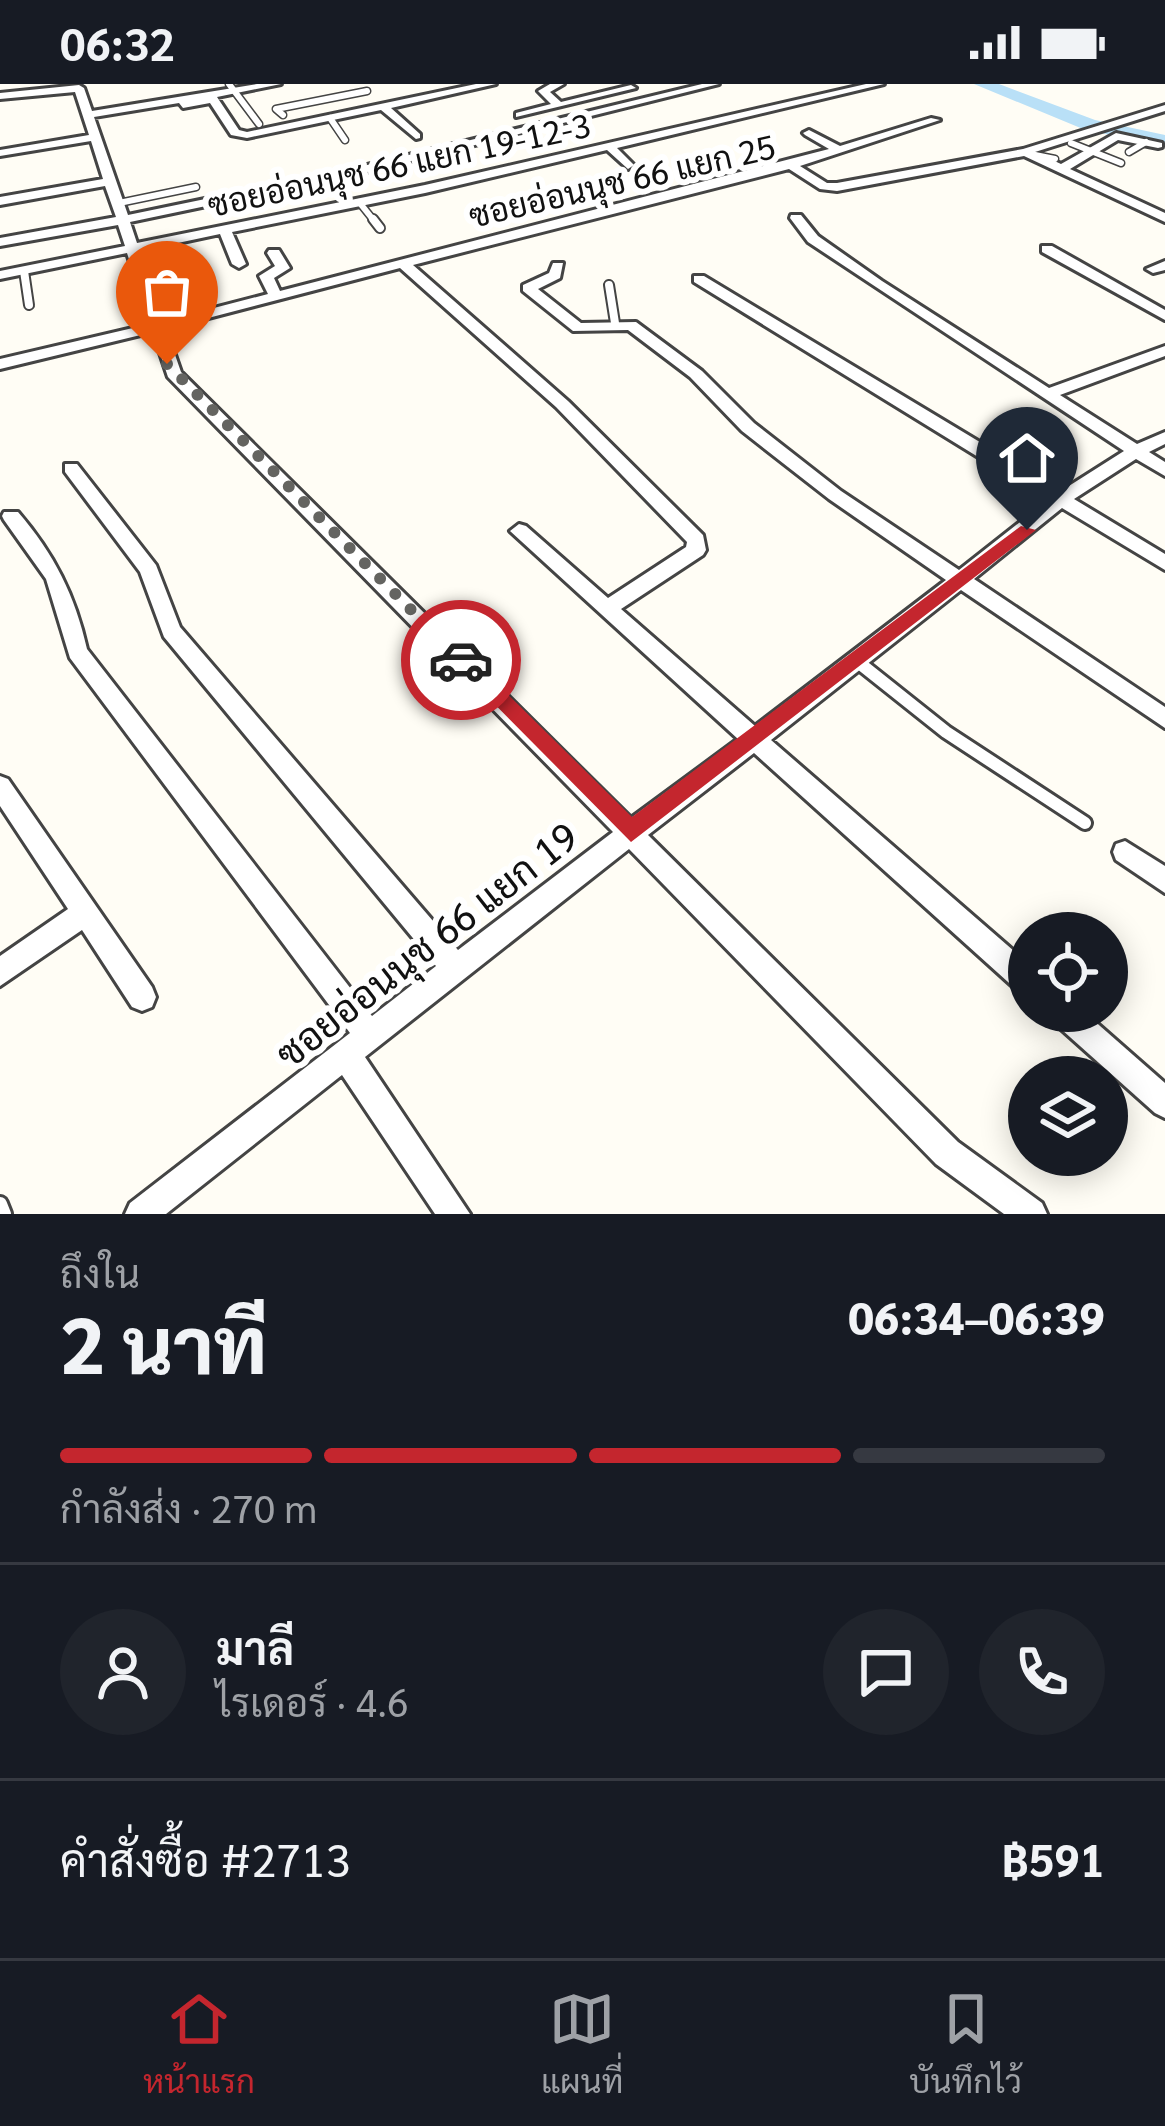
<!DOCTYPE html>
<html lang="th">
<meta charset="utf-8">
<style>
:root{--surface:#171b24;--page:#20242c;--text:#f1f3f6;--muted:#9ea1a6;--line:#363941;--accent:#c4262e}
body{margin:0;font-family:Georgia,Sarabun,serif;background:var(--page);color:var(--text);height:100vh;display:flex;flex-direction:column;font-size:45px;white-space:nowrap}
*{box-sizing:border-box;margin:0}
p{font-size:39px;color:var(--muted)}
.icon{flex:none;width:66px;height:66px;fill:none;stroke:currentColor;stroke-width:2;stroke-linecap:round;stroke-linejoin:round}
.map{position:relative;height:1130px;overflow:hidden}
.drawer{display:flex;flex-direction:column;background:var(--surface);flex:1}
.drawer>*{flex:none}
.fabs{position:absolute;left:1008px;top:828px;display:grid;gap:24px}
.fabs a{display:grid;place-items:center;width:120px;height:120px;border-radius:50%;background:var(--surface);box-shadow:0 6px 30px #0003;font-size:60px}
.pin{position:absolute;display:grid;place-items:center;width:102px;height:102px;color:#fff;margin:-123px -51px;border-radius:50% 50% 50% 0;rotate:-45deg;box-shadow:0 0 12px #0007}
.pin .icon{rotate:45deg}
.courier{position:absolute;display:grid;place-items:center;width:120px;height:120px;margin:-60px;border:9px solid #c4262e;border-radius:50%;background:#fff;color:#222;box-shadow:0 3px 15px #0007}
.summary em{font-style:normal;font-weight:800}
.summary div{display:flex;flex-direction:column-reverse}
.summary{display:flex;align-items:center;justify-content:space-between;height:204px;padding:0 60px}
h1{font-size:78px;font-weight:800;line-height:90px}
.bar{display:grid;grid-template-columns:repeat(4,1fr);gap:18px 12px;align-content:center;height:144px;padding:0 60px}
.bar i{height:15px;border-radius:9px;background:var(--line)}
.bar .selected{background:var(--accent)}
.bar p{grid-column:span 4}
.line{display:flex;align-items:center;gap:30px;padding:0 60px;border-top:3px solid var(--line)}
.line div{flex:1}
.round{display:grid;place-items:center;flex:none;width:126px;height:126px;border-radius:63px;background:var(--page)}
.status{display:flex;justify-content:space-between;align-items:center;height:84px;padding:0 60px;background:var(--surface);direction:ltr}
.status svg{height:33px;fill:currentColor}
.dock{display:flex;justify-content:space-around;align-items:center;height:168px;border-top:3px solid var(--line);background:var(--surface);font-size:33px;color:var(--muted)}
.dock a{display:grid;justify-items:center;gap:6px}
.dock .selected{color:var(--accent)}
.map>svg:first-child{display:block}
</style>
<div class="status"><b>06:32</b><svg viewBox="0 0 49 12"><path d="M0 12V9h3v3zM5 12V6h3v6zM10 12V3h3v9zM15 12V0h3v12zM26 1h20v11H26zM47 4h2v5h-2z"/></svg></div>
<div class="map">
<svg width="1165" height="1130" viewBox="0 0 1165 1130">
<rect width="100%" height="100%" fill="#fffdf5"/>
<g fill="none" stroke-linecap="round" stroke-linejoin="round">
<path fill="#b9e0f7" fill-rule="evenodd" d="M 974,0 L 999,0 L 1095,36 L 1165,51 L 1165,63 L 1083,45 Z"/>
<g stroke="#444" stroke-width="9">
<g id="service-far3">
<path d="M 229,0 L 259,40"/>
<path d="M 283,31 L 276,25 L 367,7"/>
<path d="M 330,34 L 345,56"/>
<path d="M 1071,59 L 1121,79"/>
<path d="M 1129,68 L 1146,58"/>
<path d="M 1030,70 L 1055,75"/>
<path d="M 359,118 L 375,138"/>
<path d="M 119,119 L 196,103"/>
</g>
</g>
<g stroke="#444" stroke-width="12">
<g id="service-far2">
<path d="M 373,135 L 380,144"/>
<path d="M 24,187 L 29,221"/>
<path d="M 609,201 L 615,239"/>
<path d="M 196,213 L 203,233"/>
</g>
</g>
<g stroke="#444" stroke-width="18">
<path id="service-far1" d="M 858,578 L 946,648 L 1085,739"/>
</g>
<g stroke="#444" stroke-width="20">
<path id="service" d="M 0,1120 L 4,1130"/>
</g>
<g stroke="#444" stroke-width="6">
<g id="minor">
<path d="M 257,0 L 281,0 L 217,13 L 239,46 L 247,48 L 476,0 L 496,0 L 391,24 L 420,50 L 420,54 L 416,55 L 381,26 L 247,54 L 231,51 L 210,19 L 183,24 L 179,19 L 94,33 L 128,131 L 359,83 L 702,0 L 719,0 L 359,90 L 130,138 L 137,159 L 425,101 L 866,0 L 884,0 L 617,64 L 634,81 L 628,85 L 607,66 L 425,109 L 232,148 L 246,180 L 239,184 L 232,180 L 220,150 L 140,167 L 164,237 L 268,210 L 259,192 L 275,182 L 267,169 L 269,166 L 279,166 L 290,184 L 274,194 L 280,207 L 829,65 L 805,51 L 803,49 L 809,46 L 840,62 L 931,34 L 940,36 L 800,82 L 827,99 L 837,99 L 1023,65 L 1165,21 L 1165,27 L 1035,68 L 1061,80 L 1116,49 L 1162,59 L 1162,63 L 1158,64 L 1118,56 L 1070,85 L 1165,129 L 1165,138 L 1024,72 L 837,107 L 820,105 L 789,85 L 413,181 L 568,317 L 703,451 L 706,466 L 703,471 L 621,525 L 755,642 L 946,496 L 829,415 L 742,347 L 690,293 L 628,246 L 573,247 L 523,207 L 523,201 L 549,189 L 553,179 L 563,179 L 560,194 L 538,205 L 581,239 L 636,238 L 702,287 L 754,339 L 841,407 L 959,486 L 1048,416 L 694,198 L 694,192 L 704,192 L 1061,407 L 1124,367 L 808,158 L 790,134 L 791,131 L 801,131 L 818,152 L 882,197 L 1049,304 L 1165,262 L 1165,272 L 1060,311 L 1137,360 L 1165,348 L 1165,360 L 1149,368 L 1165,378 L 1165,392 L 1136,375 L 1074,415 L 1165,470 L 1165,486 L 1062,424 L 974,495 L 1165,623 L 1165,644 L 961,506 L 771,656 L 1029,880 L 1029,912 L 1019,908 L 754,669 L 648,751 L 958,1058 L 1042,1119 L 1047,1130 L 1004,1130 L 936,1080 L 629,765 L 365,973 L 470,1130 L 435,1130 L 342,991 L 166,1130 L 125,1130 L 130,1119 L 350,949 L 70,574 L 46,495 L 4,436 L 2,432 L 4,428 L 18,428 C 54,470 75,511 87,565 L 372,932 L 436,882 L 164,553 L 140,488 L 65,388 L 65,380 L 77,380 L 156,481 L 180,543 L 458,866 L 613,748 L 168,293 L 153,248 L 0,285 L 0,275 L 150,240 L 127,169 L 0,195 L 0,187 L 125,162 L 118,141 L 0,162 L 0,154 L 116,133 L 105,102 L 0,121 L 0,113 L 103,95 L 91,57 L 0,72 L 0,66 L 89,51 L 75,8 L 0,15 L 0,9 L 79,1 L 84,4 L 92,27 ZM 400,184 L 556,323 L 687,458 L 686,463 L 608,514 L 526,442 L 519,440 L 510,447 L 738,655 L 631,734 L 181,288 L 166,245 Z"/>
<path d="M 550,0 L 564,0 L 550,8 L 561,18 L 631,1 L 636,4 L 516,33 L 516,29 L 551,20 L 538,7 Z"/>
<path d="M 1042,162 L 1052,162 L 1165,226 L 1165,236 L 1042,168 Z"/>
<path d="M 1165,177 L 1165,186 L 1153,189 L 1146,185 Z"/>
<path d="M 0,692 L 8,695 L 152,903 L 156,913 L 152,923 L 142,927 L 132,923 L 82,846 L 0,902 L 0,872 L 68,825 L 0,722 Z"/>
<path d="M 1125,757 L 1165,782 L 1165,809 L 1116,776 L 1113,768 L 1116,760 Z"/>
<path d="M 1048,927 L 1083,927 L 1165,999 L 1165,1034 L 1155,1029 L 1052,937 Z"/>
</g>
</g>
<use href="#service-far3" stroke="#fff" stroke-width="6"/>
<use href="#service-far2" stroke="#fff" stroke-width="8"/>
<use href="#service-far1" stroke="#fff" stroke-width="12"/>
<use href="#service" stroke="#fff" stroke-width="14"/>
<use href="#minor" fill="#fff" fill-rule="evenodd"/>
</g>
<path fill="#c4262e" d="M 1021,442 L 1036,446 L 631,758 L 451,576 L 461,568 L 468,571 L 632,733 Z"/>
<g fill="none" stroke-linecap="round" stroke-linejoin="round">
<path stroke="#646461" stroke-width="12" stroke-dasharray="0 21.6" d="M 167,280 L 461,576"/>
</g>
<g text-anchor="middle" stroke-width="12" stroke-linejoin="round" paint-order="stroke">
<g font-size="33" fill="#111" stroke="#fff">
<text transform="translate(399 81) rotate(-12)" y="12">ซอยอ่อนนุช 66 แยก 19-12-3</text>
<text transform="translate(622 97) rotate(-13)" y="12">ซอยอ่อนนุช 66 แยก 25</text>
</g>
<g font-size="39" fill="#111" stroke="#fff">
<text transform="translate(427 861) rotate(-38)" y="14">ซอยอ่อนนุช 66 แยก 19</text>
</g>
</g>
</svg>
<div class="fabs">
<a><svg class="icon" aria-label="locate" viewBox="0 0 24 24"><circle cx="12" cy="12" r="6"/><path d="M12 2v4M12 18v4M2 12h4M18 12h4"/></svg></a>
<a><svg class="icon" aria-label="layers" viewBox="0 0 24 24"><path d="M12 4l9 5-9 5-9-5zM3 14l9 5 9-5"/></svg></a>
</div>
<div class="pin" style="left:167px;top:280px;background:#ea580c"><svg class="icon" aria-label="bag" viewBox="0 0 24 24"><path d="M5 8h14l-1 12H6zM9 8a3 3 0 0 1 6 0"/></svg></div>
<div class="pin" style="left:1027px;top:446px;background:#1f2937"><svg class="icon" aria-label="home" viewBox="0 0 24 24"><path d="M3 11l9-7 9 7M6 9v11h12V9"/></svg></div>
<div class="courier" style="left:461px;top:576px"><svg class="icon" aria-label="car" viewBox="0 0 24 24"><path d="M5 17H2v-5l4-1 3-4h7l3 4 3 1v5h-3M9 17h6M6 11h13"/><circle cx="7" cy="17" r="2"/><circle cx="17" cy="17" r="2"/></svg></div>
</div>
<section class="drawer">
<div class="summary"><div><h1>2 นาที</h1><p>ถึงใน</p></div><em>06:34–06:39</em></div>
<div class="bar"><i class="selected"></i><i class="selected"></i><i class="selected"></i><i></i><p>กำลังส่ง · 270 m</p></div>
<div class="line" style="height:216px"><a class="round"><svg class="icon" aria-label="person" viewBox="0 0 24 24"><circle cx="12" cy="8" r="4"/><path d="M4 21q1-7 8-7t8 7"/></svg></a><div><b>มาลี</b><p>ไรเดอร์ · 4.6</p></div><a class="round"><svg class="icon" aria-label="chat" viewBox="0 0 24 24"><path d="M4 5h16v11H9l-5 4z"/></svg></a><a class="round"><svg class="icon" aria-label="phone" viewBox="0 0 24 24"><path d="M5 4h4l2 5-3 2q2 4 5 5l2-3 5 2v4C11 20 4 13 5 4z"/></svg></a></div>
<div class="line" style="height:156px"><div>คำสั่งซื้อ #2713</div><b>฿591</b></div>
</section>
<nav class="dock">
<a class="selected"><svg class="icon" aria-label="home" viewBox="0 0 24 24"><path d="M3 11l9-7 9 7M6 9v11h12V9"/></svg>หน้าแรก</a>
<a><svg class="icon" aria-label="map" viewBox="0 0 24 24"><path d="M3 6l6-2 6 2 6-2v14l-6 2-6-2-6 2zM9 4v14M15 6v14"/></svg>แผนที่</a>
<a><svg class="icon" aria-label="saved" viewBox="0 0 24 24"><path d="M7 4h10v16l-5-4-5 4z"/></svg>บันทึกไว้</a>
</nav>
